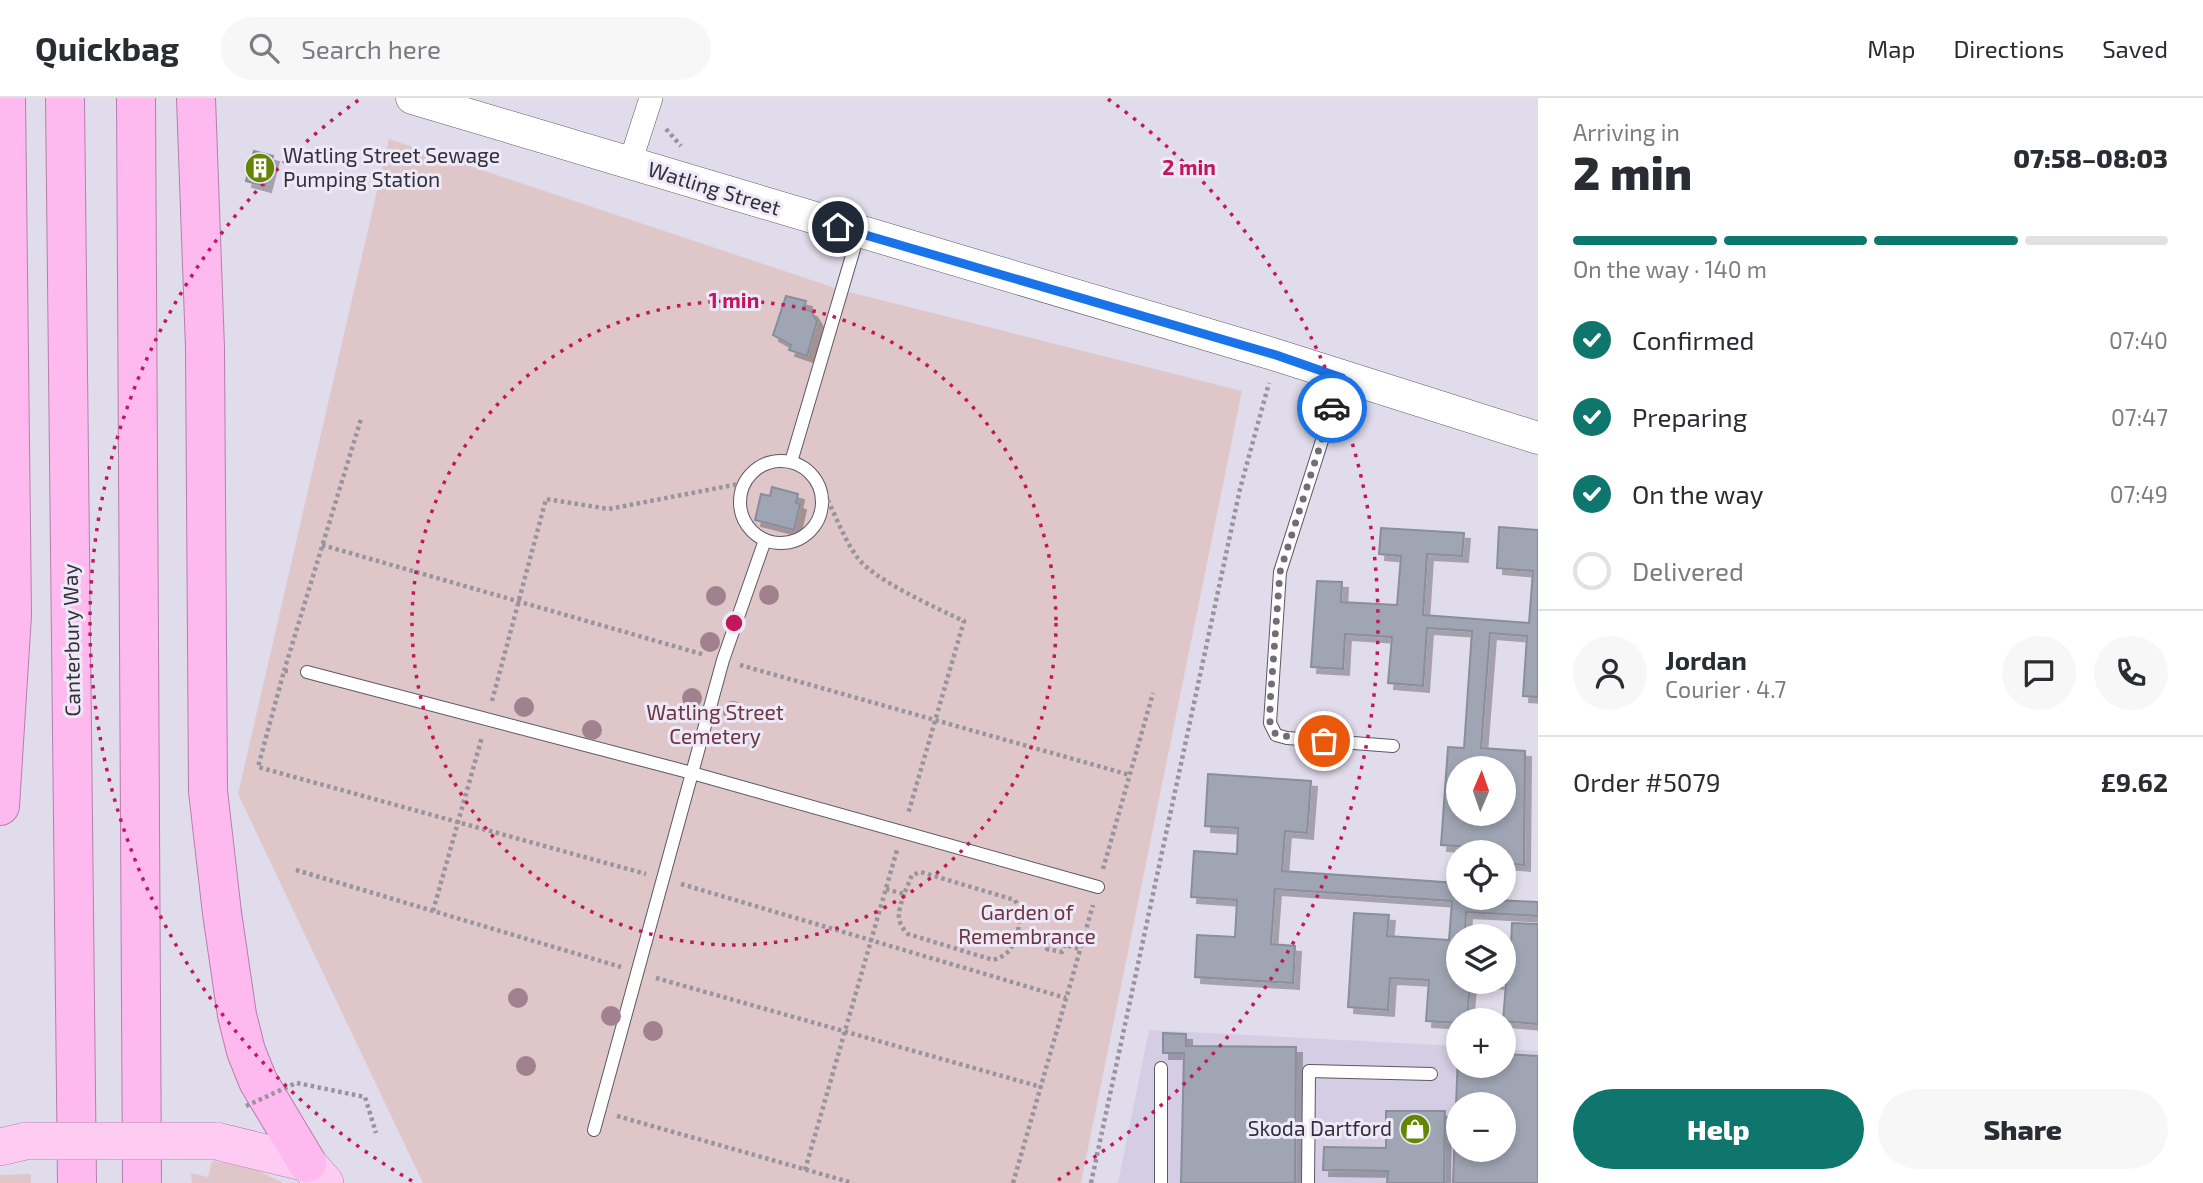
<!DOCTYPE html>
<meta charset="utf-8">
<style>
:root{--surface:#fff;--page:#f7f7f7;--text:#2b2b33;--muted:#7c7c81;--line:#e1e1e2;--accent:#0f766e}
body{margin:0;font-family:"Exo 2",sans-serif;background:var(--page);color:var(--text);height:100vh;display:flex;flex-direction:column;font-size:26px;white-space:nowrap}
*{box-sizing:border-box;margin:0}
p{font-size:23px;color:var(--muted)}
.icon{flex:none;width:38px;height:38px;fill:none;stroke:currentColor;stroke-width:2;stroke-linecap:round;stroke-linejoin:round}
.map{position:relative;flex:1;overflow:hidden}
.panel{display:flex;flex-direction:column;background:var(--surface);width:665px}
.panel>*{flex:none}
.needle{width:46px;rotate:2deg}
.fabs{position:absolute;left:1446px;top:658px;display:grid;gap:14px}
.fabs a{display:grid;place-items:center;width:70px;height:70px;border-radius:50%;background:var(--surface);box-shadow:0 4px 10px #0003;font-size:35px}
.pin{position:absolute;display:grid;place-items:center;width:60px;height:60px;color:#fff;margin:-30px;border:4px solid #fff;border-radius:50%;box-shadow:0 2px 7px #0007}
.courier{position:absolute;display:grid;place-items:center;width:70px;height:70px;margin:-35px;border:5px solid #1a73e8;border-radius:50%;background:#fff;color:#222;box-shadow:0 2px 9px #0007}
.summary em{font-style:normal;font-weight:800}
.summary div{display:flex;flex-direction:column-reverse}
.summary{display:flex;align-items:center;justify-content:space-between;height:119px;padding:0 35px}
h1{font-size:46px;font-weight:800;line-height:52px}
.bar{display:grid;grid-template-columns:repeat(4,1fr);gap:10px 7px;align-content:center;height:84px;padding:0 35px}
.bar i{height:9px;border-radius:5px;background:var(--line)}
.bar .selected{background:var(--accent)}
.bar p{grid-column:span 4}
.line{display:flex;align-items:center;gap:18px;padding:0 35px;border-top:2px solid var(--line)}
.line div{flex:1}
.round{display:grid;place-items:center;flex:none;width:74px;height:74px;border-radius:37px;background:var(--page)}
ol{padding:0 35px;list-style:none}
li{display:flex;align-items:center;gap:21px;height:77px}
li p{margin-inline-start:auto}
li .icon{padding:7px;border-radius:50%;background:var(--accent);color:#fff;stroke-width:4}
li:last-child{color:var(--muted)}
li i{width:38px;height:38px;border:4px solid var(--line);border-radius:50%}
.cta{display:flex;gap:14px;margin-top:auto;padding:14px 35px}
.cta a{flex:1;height:80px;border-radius:42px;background:var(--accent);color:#fff;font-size:28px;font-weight:800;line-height:80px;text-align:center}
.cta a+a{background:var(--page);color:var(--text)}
header{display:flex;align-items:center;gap:42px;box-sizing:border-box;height:98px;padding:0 35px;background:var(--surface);border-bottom:2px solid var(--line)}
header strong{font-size:33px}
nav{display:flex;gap:38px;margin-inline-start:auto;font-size:24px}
.search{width:490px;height:63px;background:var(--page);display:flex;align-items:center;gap:18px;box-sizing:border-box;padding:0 24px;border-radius:38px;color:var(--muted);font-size:26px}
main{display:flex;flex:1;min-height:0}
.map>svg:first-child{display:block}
</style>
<header>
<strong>Quickbag</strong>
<div class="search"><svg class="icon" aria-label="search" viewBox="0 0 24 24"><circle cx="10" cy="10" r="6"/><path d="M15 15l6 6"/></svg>Search here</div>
<nav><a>Map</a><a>Directions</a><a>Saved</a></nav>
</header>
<main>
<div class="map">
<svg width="1538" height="1085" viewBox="0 0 1538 1085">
<defs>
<filter id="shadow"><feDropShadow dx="6" dy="6" stdDeviation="0" flood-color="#0004"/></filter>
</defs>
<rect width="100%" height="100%" fill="#e1dceb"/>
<path fill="#d4cde3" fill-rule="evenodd" d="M 1149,932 L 1458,948 L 1458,968 L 1503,968 L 1503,951 L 1538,953 L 1538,1085 L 1118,1085 ZM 1458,1006 L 1503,1006 L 1503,1052 L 1458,1052 Z"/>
<g fill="#dfc7c9">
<path d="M 389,41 L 841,192 L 1242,293 L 1081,1085 L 423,1085 L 238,696 Z"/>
<path d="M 212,1063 L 255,1071 L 283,1085 L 192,1085 L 191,1075 L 208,1079 Z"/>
<path d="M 31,1076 L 31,1085 L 0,1085 L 0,1077 Z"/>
</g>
<g fill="#9fa5b3" stroke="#888e9b" stroke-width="2" fill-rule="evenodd" filter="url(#shadow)">
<path d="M 254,53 L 273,58 L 265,88 L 246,83 Z"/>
<path d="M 786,198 L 806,203 L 804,211 L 811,213 L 817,223 L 807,258 L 789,252 L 791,247 L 773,237 Z"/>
<path d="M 772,389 L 798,396 L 796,405 L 800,406 L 794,432 L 755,422 L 761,396 L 770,398 Z"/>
<path d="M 1499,429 L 1538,432 L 1538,599 L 1523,598 L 1527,538 L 1490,535 L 1481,650 L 1525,653 L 1524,767 L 1503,765 L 1503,754 L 1471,754 L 1472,749 L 1441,747 L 1448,649 L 1464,650 L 1472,533 L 1427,530 L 1423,588 L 1388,585 L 1392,539 L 1345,536 L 1343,571 L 1311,569 L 1317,483 L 1342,484 L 1341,504 L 1397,507 L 1401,458 L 1379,456 L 1381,430 L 1464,435 L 1462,458 L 1427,456 L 1423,517 L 1529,525 L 1533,473 L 1497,470 ZM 1458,670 L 1503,670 L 1503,716 L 1458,716 Z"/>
<path d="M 1208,676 L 1311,683 L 1307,735 L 1285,733 L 1282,773 L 1458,785 L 1458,800 L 1538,804 L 1538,818 L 1466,814 L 1465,838 L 1458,838 L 1458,884 L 1470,884 L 1467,922 L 1458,922 L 1458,925 L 1426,923 L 1429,882 L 1390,880 L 1388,912 L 1348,909 L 1354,815 L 1389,817 L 1387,838 L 1449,842 L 1452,803 L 1275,791 L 1271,846 L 1295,848 L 1293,885 L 1195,879 L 1197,837 L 1235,839 L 1237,802 L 1191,799 L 1194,753 L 1237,756 L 1238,730 L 1205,728 Z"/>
<path d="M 1512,825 L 1538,826 L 1538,926 L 1503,923 L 1506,885 L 1486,884 L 1503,884 L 1503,846 L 1511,847 Z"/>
<path d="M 1163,935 L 1186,936 L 1186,948 L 1296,949 L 1295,1085 L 1181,1085 L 1184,955 L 1163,955 Z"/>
<path d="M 1458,956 L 1458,968 L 1503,968 L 1503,956 L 1538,958 L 1538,1085 L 1453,1085 ZM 1458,1006 L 1503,1006 L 1503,1052 L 1458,1052 Z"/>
<path d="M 1386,1013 L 1445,1013 L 1444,1085 L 1387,1085 L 1388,1073 L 1323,1072 L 1324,1049 L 1386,1050 Z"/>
</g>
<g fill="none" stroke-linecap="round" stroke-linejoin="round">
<g stroke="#5c5865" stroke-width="14">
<g id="service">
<path d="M 1342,280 L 1280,474 L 1270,625 L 1276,637 L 1287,640 L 1393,648"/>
<circle cx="781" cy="404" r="41"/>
<path d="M 791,364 L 859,134"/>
<path d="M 307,574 L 692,675 L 1098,789"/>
<path d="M 594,1032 L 723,562 L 765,442"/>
<path d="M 1161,1085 L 1161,970"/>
<path d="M 1308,1085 L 1309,973 L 1431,976"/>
</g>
</g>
<g stroke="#5c5865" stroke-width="24">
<path id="minor" d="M 630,65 L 651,0"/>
</g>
<g stroke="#5c5865" stroke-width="33">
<path id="secondary" d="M 412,0 L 1276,257 L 1538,340"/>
</g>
<g stroke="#b67eac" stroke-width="38">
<g id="primary">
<path d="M 216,1043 L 307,1065 L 325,1085"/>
<path d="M 0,1049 L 26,1043"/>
</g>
</g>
<g stroke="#b67eac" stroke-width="40">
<g id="trunk">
<path d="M 65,0 L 77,1085"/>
<path d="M 136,0 L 142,1085"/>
<path d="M 196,0 L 205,250 L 208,693 L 222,815 L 237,917 L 246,953 L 258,983 L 307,1065"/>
<path d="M 0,708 L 12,517 L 6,0"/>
</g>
</g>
<g stroke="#98949f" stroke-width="4.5" stroke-dasharray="3.5 3.5" stroke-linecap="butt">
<path d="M 666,31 L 681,48"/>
<path d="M 813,378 C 832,403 839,434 857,459 C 872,481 938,511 964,523 L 908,716"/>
<path d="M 322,447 L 705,557"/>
<path d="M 740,567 L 1130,677"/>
<path d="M 284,573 L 361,321"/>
<path d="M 288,573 L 284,573 L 258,669 L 646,776"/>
<path d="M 492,603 L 546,401 L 609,411 L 744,385"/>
<path d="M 1103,771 L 1153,595"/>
<path d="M 296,772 L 621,869"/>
<path d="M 681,786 L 1066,900"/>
<path d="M 886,791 L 904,796 L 912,777 L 921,774 L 1015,802 L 1020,813 L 1018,835 L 1049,843 L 1051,837 L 1066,840 L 1065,847 L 1080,851"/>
<path d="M 904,796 C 899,813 894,822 908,836 L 993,862 C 1008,858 1013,849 1018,835"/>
<path d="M 433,813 L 482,639"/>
<path d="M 1049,843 L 1047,851 L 1062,854 L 1065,847"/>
<path d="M 656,880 L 1041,989"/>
<path d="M 297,985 L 365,999 L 376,1035"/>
<path d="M 617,1018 L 853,1085"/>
<path d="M 805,1072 L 897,752"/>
<path d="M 1013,1085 L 1093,807"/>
<path d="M 1091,1085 L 1240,391 L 1269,285"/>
</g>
<use href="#service" stroke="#fff" stroke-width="12"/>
<use href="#minor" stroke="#fff" stroke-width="23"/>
<use href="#secondary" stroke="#fff" stroke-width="32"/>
<use href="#primary" stroke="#fecbf3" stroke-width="37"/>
<use href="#trunk" stroke="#febaef" stroke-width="38"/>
<g stroke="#b67eac" stroke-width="38" stroke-linecap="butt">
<path id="primary-bridge" d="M 26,1043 L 216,1043"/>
</g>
<path stroke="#98949f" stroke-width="4.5" stroke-dasharray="3.5 3.5" stroke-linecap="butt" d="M 246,1008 L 296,985"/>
<use href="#primary-bridge" stroke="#fecbf3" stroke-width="37"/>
</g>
<g fill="#a0818d">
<circle cx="769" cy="497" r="10"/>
<circle cx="716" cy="498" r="10"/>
<circle cx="710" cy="544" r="10"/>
<circle cx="692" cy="600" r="10"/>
<circle cx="524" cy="609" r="10"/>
<circle cx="733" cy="613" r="10"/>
<circle cx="592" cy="632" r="10"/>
<circle cx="518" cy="900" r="10"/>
<circle cx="611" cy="918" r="10"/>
<circle cx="653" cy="933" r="10"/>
<circle cx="526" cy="968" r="10"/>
</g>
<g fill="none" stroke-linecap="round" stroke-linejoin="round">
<path stroke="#706d76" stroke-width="7" stroke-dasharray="0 12.6" d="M 1324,643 L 1276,637 L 1270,625 L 1270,606 L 1280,474 L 1332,310"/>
<path stroke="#1a73e8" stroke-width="9" d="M 838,129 L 1276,257 L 1342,280 L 1332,310"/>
</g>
<g fill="none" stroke="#c2185b" stroke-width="3.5" stroke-dasharray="3.5 7">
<circle cx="734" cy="525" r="322"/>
<path d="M412 1083A644 644 0 0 1 360 1M1108 1A644 644 0 0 1 1056 1083"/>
</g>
<defs>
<g id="building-disc" transform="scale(1.575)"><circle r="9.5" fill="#658603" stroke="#eee9f9"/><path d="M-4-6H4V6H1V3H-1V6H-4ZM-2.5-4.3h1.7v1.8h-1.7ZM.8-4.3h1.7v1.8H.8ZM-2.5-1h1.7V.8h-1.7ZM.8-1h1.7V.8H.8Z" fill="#fff"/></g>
<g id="shop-disc" transform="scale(1.575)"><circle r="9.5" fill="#658603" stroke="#eee9f9"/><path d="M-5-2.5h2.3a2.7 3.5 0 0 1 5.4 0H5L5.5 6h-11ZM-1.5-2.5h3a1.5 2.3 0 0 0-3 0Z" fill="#fff"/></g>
</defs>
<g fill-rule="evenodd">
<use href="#building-disc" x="260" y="70"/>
<use href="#shop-disc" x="1415" y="1031"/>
</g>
<g text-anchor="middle" stroke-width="6" stroke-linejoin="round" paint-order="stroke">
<g font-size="21" fill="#333137" stroke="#eee9f9" text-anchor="start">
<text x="283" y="65">Watling Street Sewage<tspan x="283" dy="24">Pumping Station</tspan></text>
<text x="1392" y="1038" text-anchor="end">Skoda Dartford</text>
</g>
<g font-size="21" fill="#333137" stroke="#eee9f9">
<text transform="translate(714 91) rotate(17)" y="7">Watling Street</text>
<text transform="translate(72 542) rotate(-91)" y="7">Canterbury Way</text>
</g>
<g font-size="21" fill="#6b3640" stroke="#eee9f9">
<text x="715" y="622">Watling Street<tspan x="715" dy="24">Cemetery</tspan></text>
<text x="1027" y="822">Garden of<tspan x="1027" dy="24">Remembrance</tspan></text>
</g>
</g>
<circle cx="734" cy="525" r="10" fill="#c2185b" stroke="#eee9f9" stroke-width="3.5"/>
<g font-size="21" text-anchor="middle" font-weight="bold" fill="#c2185b" stroke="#eee9f9" stroke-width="6" stroke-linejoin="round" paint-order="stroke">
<text x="1189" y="77">2 min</text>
<text x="734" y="210">1 min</text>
</g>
</svg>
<div class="fabs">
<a><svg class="needle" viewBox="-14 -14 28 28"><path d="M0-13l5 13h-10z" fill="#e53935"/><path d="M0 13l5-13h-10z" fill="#7c7c81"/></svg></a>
<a><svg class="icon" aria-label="locate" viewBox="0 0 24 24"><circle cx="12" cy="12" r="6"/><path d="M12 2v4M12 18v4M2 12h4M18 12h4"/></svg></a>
<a><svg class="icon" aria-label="layers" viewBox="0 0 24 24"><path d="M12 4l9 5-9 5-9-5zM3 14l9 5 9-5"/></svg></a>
<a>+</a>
<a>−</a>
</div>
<div class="pin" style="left:1324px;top:643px;background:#ea580c"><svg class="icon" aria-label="bag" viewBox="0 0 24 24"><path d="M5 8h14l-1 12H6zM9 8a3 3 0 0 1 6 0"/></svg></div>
<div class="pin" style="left:838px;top:129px;background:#1f2937"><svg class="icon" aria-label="home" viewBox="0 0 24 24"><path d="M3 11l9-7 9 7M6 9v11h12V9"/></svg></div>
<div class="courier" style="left:1332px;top:310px"><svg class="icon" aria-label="car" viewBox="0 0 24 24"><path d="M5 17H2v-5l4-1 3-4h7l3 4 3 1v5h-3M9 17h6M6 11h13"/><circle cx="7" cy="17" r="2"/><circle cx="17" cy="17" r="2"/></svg></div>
</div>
<section class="panel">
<div class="summary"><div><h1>2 min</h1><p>Arriving in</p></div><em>07:58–08:03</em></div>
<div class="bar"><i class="selected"></i><i class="selected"></i><i class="selected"></i><i></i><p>On the way · 140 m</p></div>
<ol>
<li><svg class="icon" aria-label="check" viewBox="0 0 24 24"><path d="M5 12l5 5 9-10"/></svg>Confirmed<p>07:40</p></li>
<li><svg class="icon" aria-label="check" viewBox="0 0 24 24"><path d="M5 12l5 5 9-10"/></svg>Preparing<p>07:47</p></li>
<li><svg class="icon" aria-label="check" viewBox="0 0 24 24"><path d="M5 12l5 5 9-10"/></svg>On the way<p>07:49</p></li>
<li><i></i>Delivered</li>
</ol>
<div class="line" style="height:126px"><a class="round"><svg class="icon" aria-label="person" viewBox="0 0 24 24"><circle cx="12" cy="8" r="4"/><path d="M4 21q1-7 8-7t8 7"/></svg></a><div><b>Jordan</b><p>Courier · 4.7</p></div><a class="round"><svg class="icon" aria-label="chat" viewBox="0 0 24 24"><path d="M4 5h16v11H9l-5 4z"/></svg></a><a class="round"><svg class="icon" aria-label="phone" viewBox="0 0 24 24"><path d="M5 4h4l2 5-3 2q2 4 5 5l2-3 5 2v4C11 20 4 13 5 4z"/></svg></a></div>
<div class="line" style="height:91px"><div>Order #5079</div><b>£9.62</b></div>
<div class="cta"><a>Help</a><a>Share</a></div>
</section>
</main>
